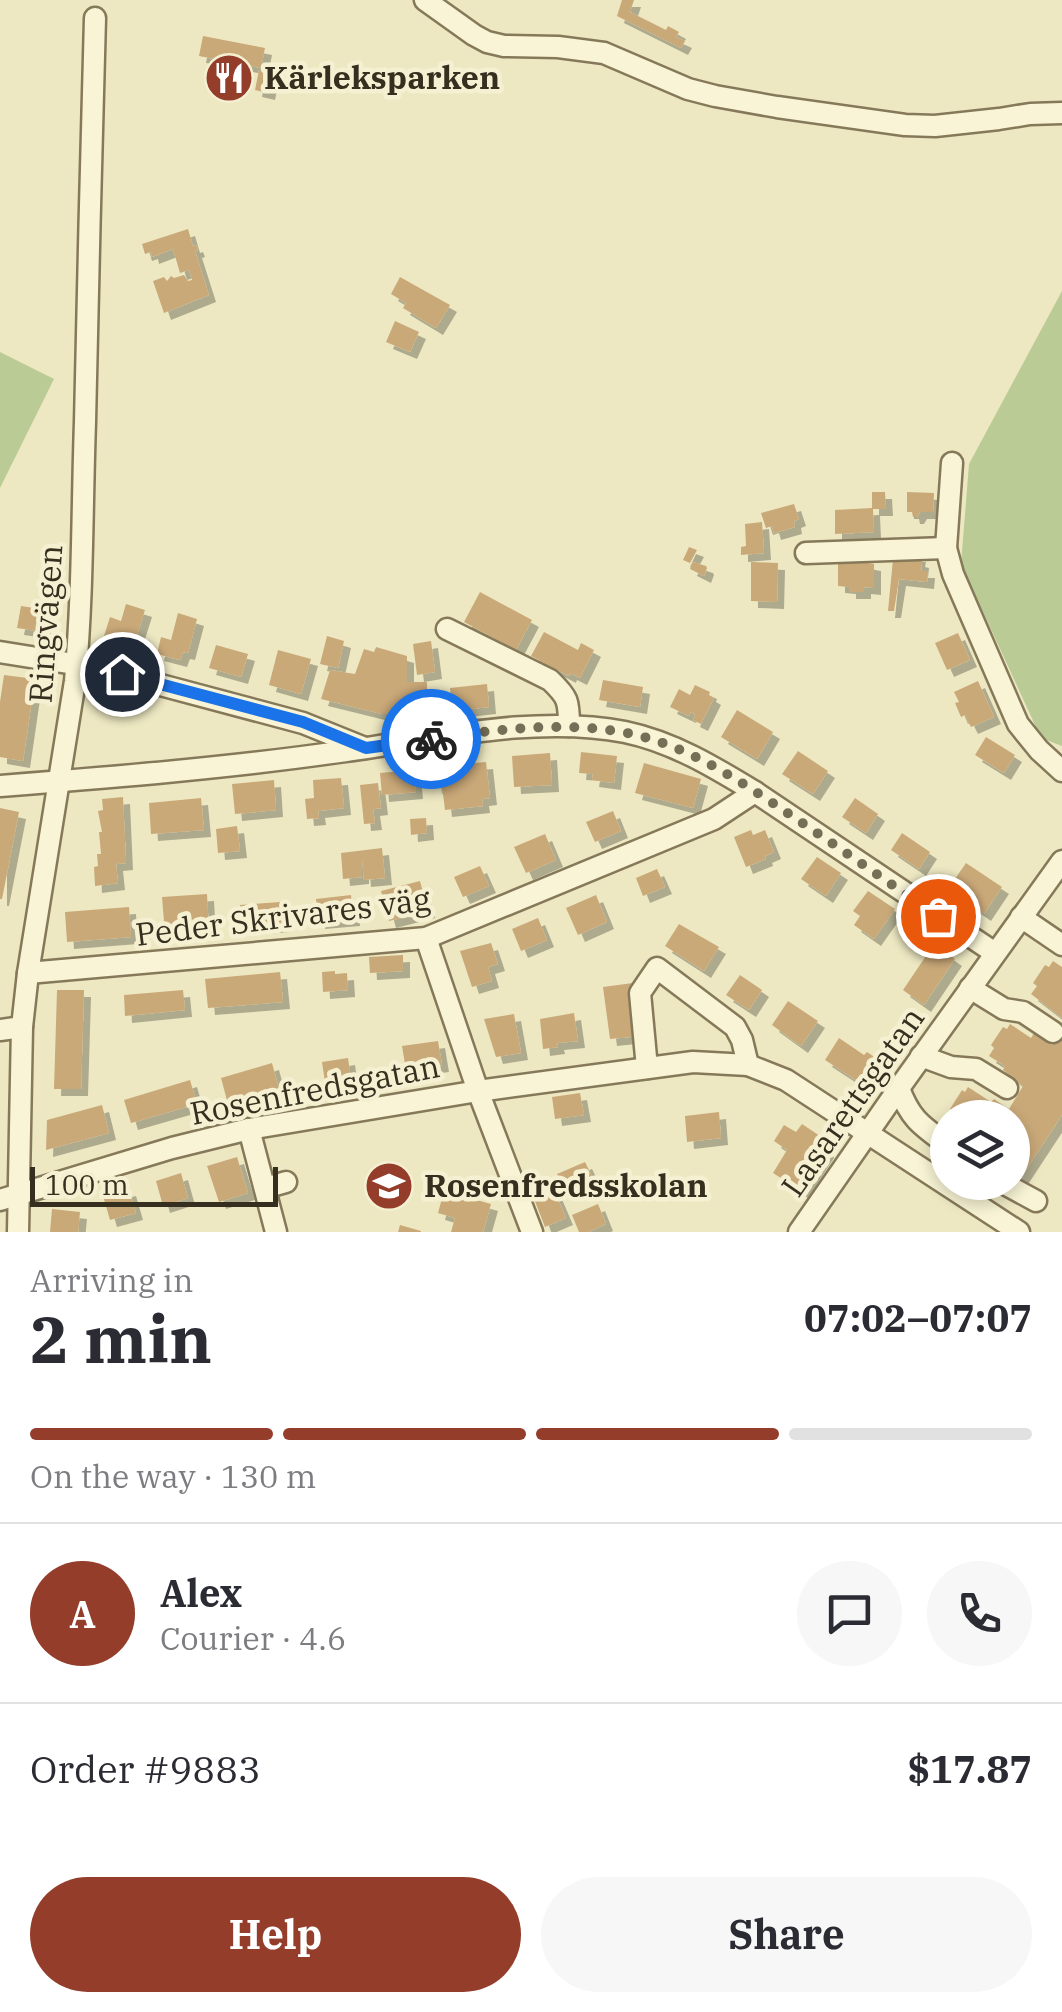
<!DOCTYPE html>
<meta charset="utf-8">
<style>
:root{--surface:#fff;--page:#f7f7f7;--text:#2b2b33;--muted:#7c7c81;--line:#e1e1e2;--accent:#943d2b}
body{margin:0;font-family:"IBM Plex Serif",serif;background:var(--page);color:var(--text);height:100vh;display:flex;flex-direction:column;font-size:38px;white-space:nowrap}
*{box-sizing:border-box;margin:0}
p{font-size:32px;color:var(--muted)}
.icon{flex:none;width:55px;height:55px;fill:none;stroke:currentColor;stroke-width:2;stroke-linecap:round;stroke-linejoin:round}
.map{position:relative;height:1232px;overflow:hidden}
.side{display:flex;flex-direction:column;background:var(--surface);flex:1}
.side>*{flex:none}
.tools{position:absolute;left:930px;top:1100px;display:grid;gap:20px}
.tools a{display:grid;place-items:center;width:100px;height:100px;border-radius:50%;background:var(--surface);box-shadow:0 5px 15px #0003;font-size:50px}
.scale{position:absolute;left:30px;bottom:25px;width:248px;box-sizing:border-box;padding-left:10px;border:5px solid #362e1e;border-top:0;font-size:28px;line-height:35px;white-space:nowrap;color:#362e1e;-webkit-text-stroke:8px #f4f0d1;paint-order:stroke}
.pin{position:absolute;display:grid;place-items:center;width:85px;height:85px;color:#fff;margin:-42px;border:5px solid #fff;border-radius:50%;box-shadow:0 2px 10px #0007}
.courier{position:absolute;display:grid;place-items:center;width:100px;height:100px;margin:-50px;border:8px solid #1a73e8;border-radius:50%;background:#fff;color:#222;box-shadow:0 2px 12px #0007}
.overview em{font-style:normal;font-weight:700}
.overview div{display:flex;flex-direction:column-reverse}
.overview{display:flex;align-items:center;justify-content:space-between;height:170px;padding:0 30px}
h1{font-size:65px;font-weight:700;line-height:75px}
.bar{display:grid;grid-template-columns:repeat(4,1fr);gap:15px 10px;align-content:center;height:120px;padding:0 30px}
.bar i{height:12px;border-radius:8px;background:var(--line)}
.bar .active{background:var(--accent)}
.bar p{grid-column:span 4}
.line{display:flex;align-items:center;gap:25px;padding:0 30px;border-top:2px solid var(--line)}
.line div{flex:1}
.round{display:grid;place-items:center;flex:none;width:105px;height:105px;border-radius:52px;background:var(--page)}
.button{display:flex;gap:20px;margin-top:auto;padding:20px 30px}
.button a{flex:1;height:115px;border-radius:60px;background:var(--accent);color:#fff;font-size:40px;font-weight:700;line-height:115px;text-align:center}
.button a+a{background:var(--page);color:var(--text)}
.map>svg:first-child{display:block}
</style>
<div class="map">
<svg width="1062" height="1232" viewBox="0 0 1062 1232">
<defs>
<filter id="shadow"><feDropShadow dx="7" dy="7" stdDeviation="0" flood-color="#0004"/></filter>
</defs>
<rect width="100%" height="100%" fill="#ede8c2"/>
<g fill="#bbcb96">
<path d="M 1062,291 L 1062,746 L 1041,738 L 961,564 L 969,464 Z"/>
<path d="M 0,352 L 54,379 L 0,488 Z"/>
</g>
<g fill="#caa979" filter="url(#shadow)">
<path d="M 622,0 L 634,0 L 630,12 L 666,30 L 668,26 L 679,32 L 676,37 L 685,41 L 681,48 L 617,16 Z"/>
<path d="M 203,36 L 265,48 L 261,68 L 199,56 Z"/>
<path d="M 259,70 L 272,73 L 268,93 L 255,90 Z"/>
<path d="M 188,229 L 193,246 L 196,245 L 198,250 L 195,251 L 209,295 L 164,313 L 153,281 L 164,277 L 167,281 L 171,276 L 174,278 L 184,275 L 188,281 L 192,280 L 189,270 L 180,273 L 173,249 L 152,257 L 151,252 L 145,254 L 142,244 Z"/>
<path d="M 400,277 L 450,305 L 436,328 L 403,308 L 406,303 L 391,294 Z"/>
<path d="M 395,321 L 419,332 L 410,352 L 386,342 Z"/>
<path d="M 872,492 L 885,492 L 886,509 L 873,509 L 874,532 L 835,534 L 835,510 L 872,508 Z"/>
<path d="M 907,492 L 934,493 L 933,512 L 920,512 L 917,517 L 913,517 L 912,512 L 907,512 Z"/>
<path d="M 794,504 L 799,519 L 794,521 L 795,527 L 774,533 L 772,526 L 766,528 L 761,513 Z"/>
<path d="M 762,522 L 764,553 L 741,555 L 741,547 L 746,546 L 745,524 Z"/>
<path d="M 689,547 L 697,550 L 690,563 L 683,560 Z"/>
<path d="M 911,555 L 919,555 L 918,560 L 922,561 L 921,571 L 928,571 L 927,582 L 899,579 L 894,611 L 888,611 L 893,559 L 910,560 Z"/>
<path d="M 851,560 L 874,564 L 874,588 L 864,587 L 864,592 L 849,592 L 849,587 L 838,586 L 838,564 L 851,564 Z"/>
<path d="M 693,562 L 706,566 L 707,568 L 704,576 L 690,569 Z"/>
<path d="M 751,562 L 778,563 L 777,602 L 751,601 Z"/>
<path d="M 480,592 L 532,620 L 516,650 L 464,622 Z"/>
<path d="M 126,604 L 145,610 L 134,645 L 104,636 L 110,617 L 121,621 Z"/>
<path d="M 21,606 L 47,610 L 44,632 L 17,628 Z"/>
<path d="M 178,613 L 197,619 L 188,653 L 183,652 L 180,660 L 157,654 L 161,637 L 171,640 Z"/>
<path d="M 544,632 L 578,650 L 581,643 L 594,650 L 580,678 L 570,673 L 569,676 L 531,656 Z"/>
<path d="M 958,633 L 970,660 L 947,670 L 935,643 Z"/>
<path d="M 327,636 L 344,641 L 338,668 L 320,664 Z"/>
<path d="M 431,641 L 435,672 L 417,675 L 413,644 Z"/>
<path d="M 216,645 L 248,654 L 241,677 L 209,668 Z"/>
<path d="M 376,647 L 407,656 L 407,682 L 427,682 L 427,714 L 382,714 L 321,699 L 330,670 L 355,674 L 364,649 L 374,652 Z"/>
<path d="M 278,650 L 311,659 L 301,694 L 269,685 Z"/>
<path d="M 4,675 L 35,679 L 23,761 L 0,757 L 0,702 Z"/>
<path d="M 603,680 L 643,687 L 640,707 L 599,700 Z"/>
<path d="M 978,681 L 994,717 L 971,727 L 965,715 L 961,717 L 955,703 L 959,702 L 954,692 Z"/>
<path d="M 487,684 L 489,707 L 453,711 L 450,688 Z"/>
<path d="M 695,685 L 710,692 L 709,695 L 714,698 L 701,724 L 693,720 L 695,714 L 691,712 L 689,716 L 670,707 L 679,689 L 690,695 Z"/>
<path d="M 737,710 L 773,732 L 757,759 L 721,737 Z"/>
<path d="M 986,737 L 1015,755 L 1004,773 L 975,755 Z"/>
<path d="M 798,751 L 828,771 L 813,794 L 782,774 Z"/>
<path d="M 581,752 L 617,756 L 614,783 L 592,780 L 593,774 L 579,773 Z"/>
<path d="M 550,753 L 552,785 L 514,787 L 512,756 Z"/>
<path d="M 463,757 L 463,764 L 486,762 L 490,798 L 482,799 L 483,806 L 445,810 L 442,786 L 435,787 L 432,761 Z"/>
<path d="M 644,763 L 701,779 L 693,808 L 635,793 Z"/>
<path d="M 414,770 L 416,792 L 382,795 L 380,773 Z"/>
<path d="M 341,778 L 344,808 L 318,811 L 319,818 L 307,819 L 305,799 L 314,798 L 313,780 Z"/>
<path d="M 274,780 L 276,810 L 235,814 L 232,784 Z"/>
<path d="M 378,783 L 381,808 L 373,809 L 375,823 L 364,824 L 360,785 Z"/>
<path d="M 123,797 L 126,863 L 116,864 L 118,883 L 95,886 L 94,867 L 98,866 L 97,854 L 101,854 L 99,832 L 102,832 L 98,811 L 103,810 L 102,799 Z"/>
<path d="M 201,798 L 204,830 L 151,834 L 149,803 Z"/>
<path d="M 855,798 L 878,814 L 866,833 L 842,817 Z"/>
<path d="M 0,808 L 19,812 L 2,899 L 0,899 Z"/>
<path d="M 613,811 L 621,831 L 595,842 L 586,822 Z"/>
<path d="M 426,818 L 427,833 L 411,835 L 410,819 Z"/>
<path d="M 237,826 L 240,851 L 218,853 L 216,829 Z"/>
<path d="M 751,830 L 753,835 L 765,830 L 774,852 L 765,856 L 766,859 L 746,867 L 734,837 Z"/>
<path d="M 902,833 L 930,852 L 919,869 L 891,850 Z"/>
<path d="M 545,834 L 556,860 L 526,873 L 514,847 Z"/>
<path d="M 382,848 L 385,878 L 364,880 L 362,858 L 362,877 L 343,879 L 341,853 Z"/>
<path d="M 817,857 L 841,873 L 826,896 L 801,879 Z"/>
<path d="M 966,863 L 1002,887 L 984,914 L 948,889 Z"/>
<path d="M 480,866 L 489,886 L 463,897 L 454,877 Z"/>
<path d="M 657,869 L 665,887 L 643,896 L 636,878 Z"/>
<path d="M 420,881 L 428,911 L 389,921 L 381,891 Z"/>
<path d="M 868,891 L 895,909 L 874,939 L 854,925 L 860,916 L 853,911 Z"/>
<path d="M 207,894 L 209,931 L 165,934 L 162,897 Z"/>
<path d="M 351,895 L 353,919 L 318,922 L 316,899 Z"/>
<path d="M 596,895 L 607,922 L 578,935 L 566,908 Z"/>
<path d="M 280,902 L 282,925 L 242,929 L 240,905 Z"/>
<path d="M 129,907 L 131,937 L 67,942 L 65,912 Z"/>
<path d="M 538,918 L 547,940 L 521,951 L 512,929 Z"/>
<path d="M 679,924 L 719,947 L 704,971 L 665,946 Z"/>
<path d="M 491,943 L 498,964 L 488,967 L 492,981 L 472,987 L 460,951 Z"/>
<path d="M 934,944 L 955,959 L 924,1005 L 903,990 Z"/>
<path d="M 403,955 L 403,971 L 370,973 L 369,957 Z"/>
<path d="M 1053,961 L 1062,967 L 1062,1018 L 1031,994 L 1037,986 L 1033,983 L 1045,965 L 1049,967 Z"/>
<path d="M 335,971 L 335,974 L 347,973 L 348,990 L 323,992 L 322,972 Z"/>
<path d="M 280,972 L 283,1002 L 208,1008 L 205,979 Z"/>
<path d="M 740,975 L 762,990 L 749,1010 L 726,995 Z"/>
<path d="M 633,983 L 639,1036 L 610,1039 L 603,987 Z"/>
<path d="M 57,990 L 84,990 L 81,1089 L 54,1089 Z"/>
<path d="M 183,990 L 185,1010 L 125,1016 L 124,995 Z"/>
<path d="M 788,1001 L 818,1021 L 801,1046 L 772,1025 Z"/>
<path d="M 574,1013 L 578,1041 L 557,1043 L 558,1047 L 543,1049 L 540,1019 Z"/>
<path d="M 514,1014 L 521,1053 L 496,1057 L 484,1019 Z"/>
<path d="M 1010,1024 L 1031,1038 L 1034,1033 L 1052,1045 L 1062,1030 L 1062,1115 L 1016,1185 L 1012,1182 L 1012,1118 L 948,1118 L 952,1111 L 950,1109 L 962,1090 L 965,1092 L 968,1087 L 991,1102 L 994,1099 L 1009,1109 L 1023,1086 L 1003,1070 L 1005,1066 L 989,1056 L 994,1048 L 991,1045 L 1003,1027 L 1007,1029 Z"/>
<path d="M 839,1038 L 864,1055 L 867,1052 L 882,1062 L 865,1086 L 825,1060 Z"/>
<path d="M 438,1041 L 442,1065 L 406,1070 L 402,1046 Z"/>
<path d="M 348,1058 L 351,1079 L 325,1082 L 322,1062 Z"/>
<path d="M 272,1063 L 279,1089 L 228,1104 L 221,1078 Z"/>
<path d="M 190,1080 L 197,1104 L 131,1123 L 124,1100 Z"/>
<path d="M 580,1093 L 584,1115 L 555,1119 L 552,1097 Z"/>
<path d="M 102,1105 L 109,1133 L 46,1150 L 47,1120 Z"/>
<path d="M 719,1112 L 721,1138 L 687,1142 L 685,1116 Z"/>
<path d="M 802,1124 L 826,1140 L 827,1151 L 801,1191 L 773,1173 L 787,1150 L 774,1141 L 784,1125 L 796,1132 Z"/>
<path d="M 237,1157 L 248,1193 L 219,1202 L 207,1166 Z"/>
<path d="M 585,1162 L 593,1178 L 564,1190 L 557,1174 Z"/>
<path d="M 181,1173 L 188,1198 L 163,1206 L 156,1181 Z"/>
<path d="M 551,1183 L 566,1218 L 545,1227 L 531,1191 Z"/>
<path d="M 129,1189 L 136,1213 L 110,1220 L 103,1196 Z"/>
<path d="M 444,1191 L 491,1204 L 483,1232 L 451,1232 L 455,1218 L 438,1213 Z"/>
<path d="M 598,1204 L 606,1224 L 588,1232 L 579,1232 L 572,1215 Z"/>
<path d="M 52,1209 L 80,1212 L 78,1232 L 50,1232 Z"/>
<path d="M 400,1225 L 421,1231 L 421,1232 L 398,1232 Z"/>
</g>
<g fill="none" stroke-linecap="round" stroke-linejoin="round">
<g stroke="#86795a" stroke-width="25">
<g id="minor">
<path d="M 425,0 L 474,35 L 487,42 L 504,46 L 558,47 L 604,53 L 688,89 L 715,96 L 777,107 L 905,125 L 935,126 L 999,119 L 1030,114 L 1062,113"/>
<path d="M 952,463 L 946,548 L 953,574 L 1018,724 L 1039,750 L 1062,771"/>
<path d="M 806,553 L 946,548"/>
<path d="M 447,629 L 550,680 C 568,697 569,701 569,726"/>
<path d="M 0,652 L 93,667 L 303,723 L 365,748"/>
<path d="M 0,786 C 113,777 227,768 339,752 C 430,740 534,714 625,732 C 673,742 714,767 755,792 L 995,953"/>
<path d="M 1021,917 L 1062,945"/>
<path d="M 426,938 L 478,1091 L 532,1232"/>
<path d="M 28,973 L 426,938 L 714,819 L 755,792"/>
<path d="M 970,988 L 1004,1009 L 1023,1012 L 1053,1032"/>
<path d="M 0,1030 L 22,1027"/>
<path d="M 921,1056 L 951,1067 L 976,1069 L 1007,1088"/>
<path d="M 647,1068 L 640,993 L 657,968 L 735,1027 L 742,1040 L 748,1065"/>
<path d="M 899,1088 C 910,1119 922,1126 948,1145"/>
<path d="M 249,1129 L 276,1232"/>
<path d="M 1001,1182 L 1036,1201"/>
<path d="M 265,1188 L 286,1182"/>
<path d="M 0,1200 L 172,1148 L 249,1129 L 478,1091 L 693,1062 L 748,1065 L 786,1080 L 1019,1232"/>
<path d="M 18,1232 L 22,1027 L 28,973 L 75,681 C 83,595 82,508 85,422 C 88,287 91,153 95,18"/>
<path d="M 799,1232 L 899,1088 L 1062,861"/>
</g>
</g>
<use href="#minor" stroke="#f8f4d5" stroke-width="20"/>
</g>
<g fill="none" stroke-linecap="round" stroke-linejoin="round">
<path stroke="#766f57" stroke-width="10" stroke-dasharray="0 18" d="M 431,739 C 494,730 558,721 622,732 C 685,743 740,781 792,816 C 841,849 889,883 938,916"/>
<path stroke="#1a73e8" stroke-width="12" d="M 122,674 L 303,722 L 366,748 L 431,739"/>
</g>
<defs>
<g id="restaurant-disc" transform="scale(2.5)"><circle r="9.5" fill="#943d2b" stroke="#f4f0d1"/><path d="M-5-6h1v4h1v-4h1v4h1v-4h1v5L-1.5 .5V6h-2V.5L-5-1ZM5-6V6H3V1.5H1.5Q1.5-4 5-6Z" fill="#fff"/></g>
<g id="school-disc" transform="scale(2.5)"><circle r="9.5" fill="#943d2b" stroke="#f4f0d1"/><path d="M0-5L7-2L0 1L-7-2ZM-4 1L0 2.5L4 1V4Q0 6-4 4Z" fill="#fff"/></g>
</defs>
<g fill-rule="evenodd">
<use href="#restaurant-disc" x="229" y="78"/>
<use href="#school-disc" x="389" y="1186"/>
</g>
<g text-anchor="middle" stroke-width="9" stroke-linejoin="round" paint-order="stroke">
<g font-size="32" font-weight="bold" fill="#362e1e" stroke="#f4f0d1" text-anchor="start">
<text x="264" y="89">Kärleksparken</text>
<text x="424" y="1197">Rosenfredsskolan</text>
</g>
<g font-size="32" fill="#362e1e" stroke="#f4f0d1">
<text transform="translate(46 624) rotate(-86)" y="11">Ringvägen</text>
<text transform="translate(283 917) rotate(-7)" y="11">Peder Skrivares väg</text>
<text transform="translate(315 1090) rotate(-11)" y="11">Rosenfredsgatan</text>
<text transform="translate(853 1102) rotate(-55)" y="11">Lasarettsgatan</text>
</g>
</g>
</svg>
<div class="tools">
<a><svg class="icon" aria-label="layers" viewBox="0 0 24 24"><path d="M12 4l9 5-9 5-9-5zM3 14l9 5 9-5"/></svg></a>
</div>
<div class="scale">100 m</div>
<div class="pin" style="left:938px;top:916px;background:#ea580c"><svg class="icon" aria-label="bag" viewBox="0 0 24 24"><path d="M5 8h14l-1 12H6zM9 8a3 3 0 0 1 6 0"/></svg></div>
<div class="pin" style="left:122px;top:674px;background:#1f2937"><svg class="icon" aria-label="home" viewBox="0 0 24 24"><path d="M3 11l9-7 9 7M6 9v11h12V9"/></svg></div>
<div class="courier" style="left:431px;top:739px"><svg class="icon" aria-label="bike" viewBox="0 0 24 24"><circle cx="6" cy="16" r="4"/><circle cx="18" cy="16" r="4"/><path d="M6 16l4-8h5l3 8M10 8l3 8H6M13 5h3"/></svg></div>
</div>
<section class="side">
<div class="overview"><div><h1>2 min</h1><p>Arriving in</p></div><em>07:02–07:07</em></div>
<div class="bar"><i class="active"></i><i class="active"></i><i class="active"></i><i></i><p>On the way · 130 m</p></div>
<div class="line" style="height:180px"><b class="round" style="background:var(--accent);color:#fff">A</b><div><b>Alex</b><p>Courier · 4.6</p></div><a class="round"><svg class="icon" aria-label="chat" viewBox="0 0 24 24"><path d="M4 5h16v11H9l-5 4z"/></svg></a><a class="round"><svg class="icon" aria-label="phone" viewBox="0 0 24 24"><path d="M5 4h4l2 5-3 2q2 4 5 5l2-3 5 2v4C11 20 4 13 5 4z"/></svg></a></div>
<div class="line" style="height:130px"><div>Order #9883</div><b>$17.87</b></div>
<div class="button"><a>Help</a><a>Share</a></div>
</section>
